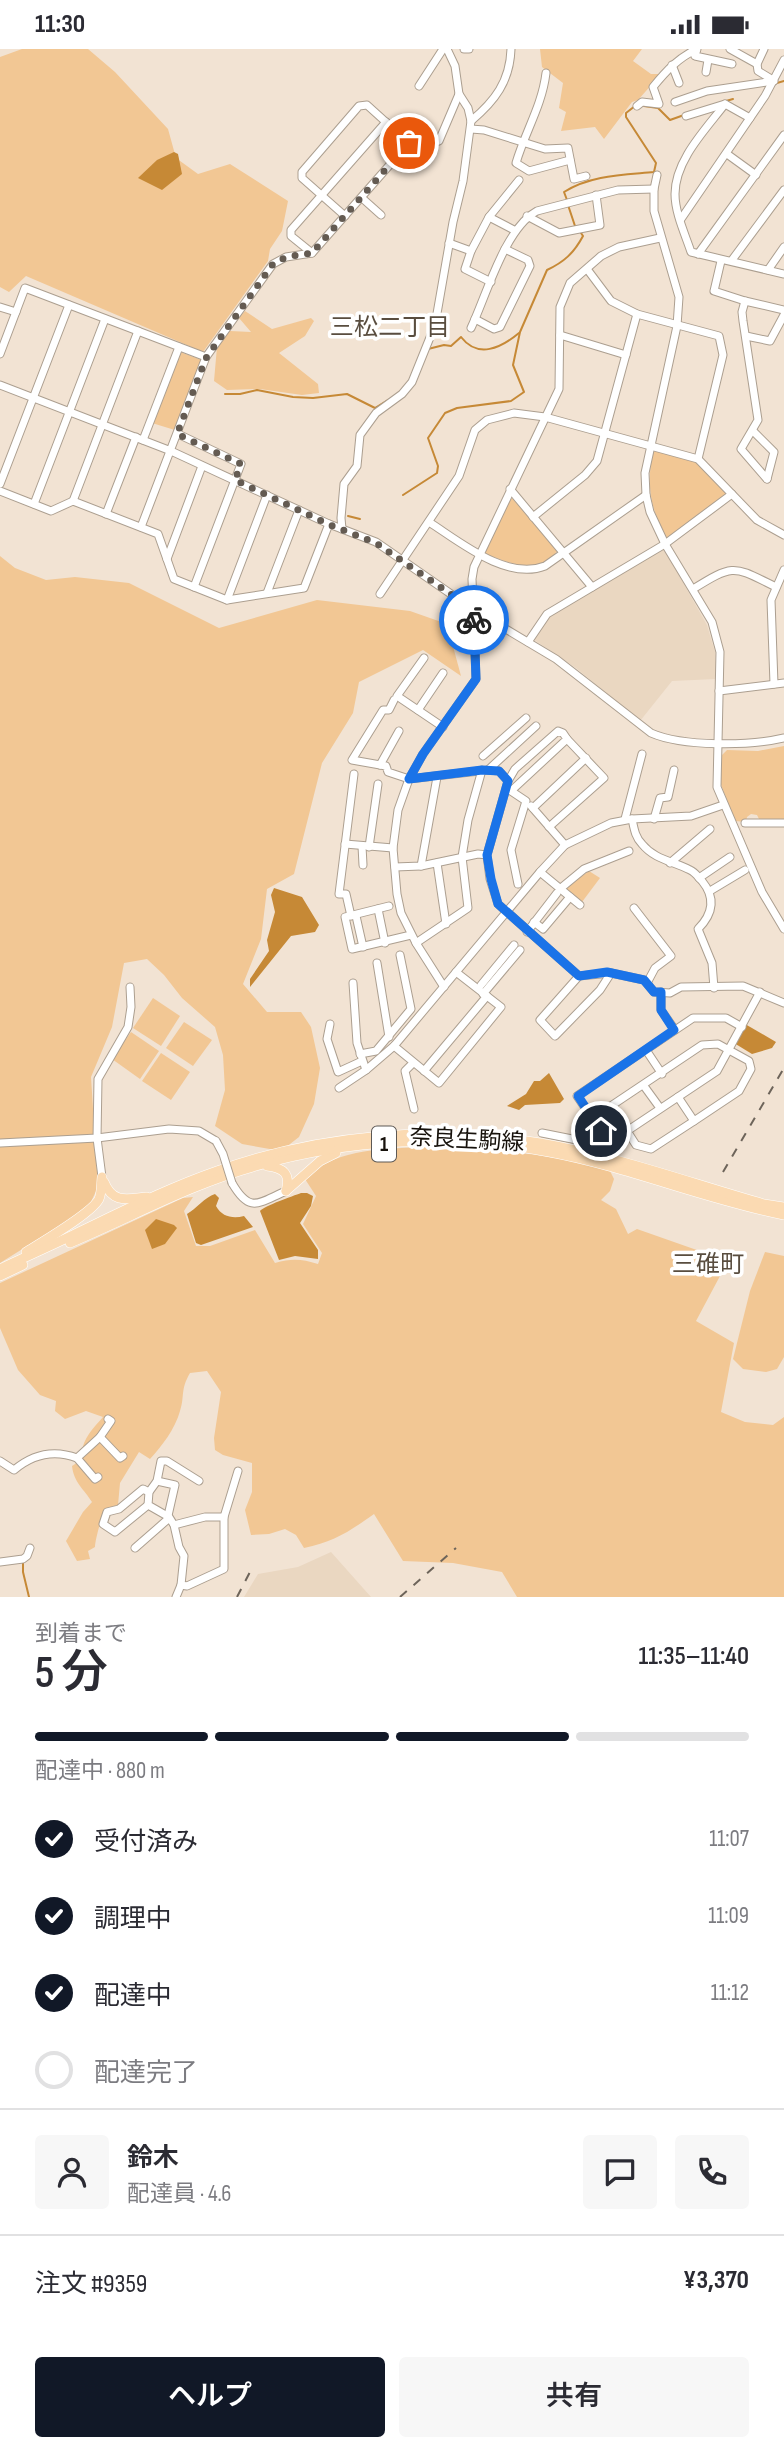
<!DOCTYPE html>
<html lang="ja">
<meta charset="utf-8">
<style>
:root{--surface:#fff;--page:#f7f7f7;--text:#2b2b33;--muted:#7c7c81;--line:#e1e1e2;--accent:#111827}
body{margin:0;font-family:"Sofia Sans Condensed","Noto Sans JP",sans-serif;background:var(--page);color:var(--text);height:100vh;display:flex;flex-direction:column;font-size:26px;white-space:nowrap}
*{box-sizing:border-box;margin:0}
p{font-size:23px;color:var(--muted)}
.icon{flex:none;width:38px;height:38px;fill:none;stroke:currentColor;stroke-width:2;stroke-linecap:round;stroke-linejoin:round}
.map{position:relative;height:1548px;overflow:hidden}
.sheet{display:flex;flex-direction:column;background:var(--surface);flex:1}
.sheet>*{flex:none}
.pin{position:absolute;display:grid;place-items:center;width:60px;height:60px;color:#fff;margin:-30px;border:4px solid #fff;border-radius:50%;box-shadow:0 2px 7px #0007}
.courier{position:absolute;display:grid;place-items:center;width:70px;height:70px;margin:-35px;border:5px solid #1a73e8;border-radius:50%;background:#fff;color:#222;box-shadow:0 2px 9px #0007}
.summary em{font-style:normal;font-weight:600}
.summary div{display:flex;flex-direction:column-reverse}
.summary{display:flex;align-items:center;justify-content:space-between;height:119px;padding:0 35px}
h1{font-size:46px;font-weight:600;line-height:52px}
.bar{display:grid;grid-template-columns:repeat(4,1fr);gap:10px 7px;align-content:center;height:84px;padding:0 35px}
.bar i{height:9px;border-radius:5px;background:var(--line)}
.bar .on{background:var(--accent)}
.bar p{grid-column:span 4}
.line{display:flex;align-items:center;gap:18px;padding:0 35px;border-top:2px solid var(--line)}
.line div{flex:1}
.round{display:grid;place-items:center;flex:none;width:74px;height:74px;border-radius:7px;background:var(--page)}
ol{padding:0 35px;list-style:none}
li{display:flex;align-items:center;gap:21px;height:77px}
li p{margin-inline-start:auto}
li .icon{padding:7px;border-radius:50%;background:var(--accent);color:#fff;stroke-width:4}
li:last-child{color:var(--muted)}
li i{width:38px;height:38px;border:4px solid var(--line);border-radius:50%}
.button{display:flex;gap:14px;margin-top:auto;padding:14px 35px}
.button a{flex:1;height:80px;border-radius:7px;background:var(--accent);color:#fff;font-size:28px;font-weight:600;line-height:80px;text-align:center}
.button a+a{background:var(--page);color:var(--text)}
.status{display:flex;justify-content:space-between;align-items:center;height:49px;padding:0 35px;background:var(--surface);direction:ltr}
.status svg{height:19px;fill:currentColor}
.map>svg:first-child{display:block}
</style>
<div class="status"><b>11:30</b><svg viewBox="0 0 49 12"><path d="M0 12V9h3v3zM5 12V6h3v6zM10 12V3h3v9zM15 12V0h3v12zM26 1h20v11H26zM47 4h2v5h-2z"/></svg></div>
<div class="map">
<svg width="784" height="1548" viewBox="0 0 784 1548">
<rect width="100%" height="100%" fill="#f2e3d3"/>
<g fill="#ead7c1">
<path d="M 661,500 L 664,500 L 707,576 L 715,603 L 716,630 L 672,632 L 640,672 L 576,619 L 533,590 L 549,568 Z"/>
<path d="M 331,1503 L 371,1548 L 244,1548 L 258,1525 L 298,1518 Z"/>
</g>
<g fill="#f2c794">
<path d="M 22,0 L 88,0 L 115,23 L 168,80 L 176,109 L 198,125 L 230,115 L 288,152 L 282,182 L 270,200 L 268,212 L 203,303 L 26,227 L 9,243 L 0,238 L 0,8 Z"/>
<path d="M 540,0 L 642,0 L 633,12 L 651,25 L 661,25 L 638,51 L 632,53 L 604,90 L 595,78 L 561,82 L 566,63 L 559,59 L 563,34 L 542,18 Z"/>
<path d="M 245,262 L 272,280 L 311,269 L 314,272 L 305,287 L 279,304 L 318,335 L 319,344 L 302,346 L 260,340 L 227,341 L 214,332 L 217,298 L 230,282 L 251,283 L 239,269 Z"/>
<path d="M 180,303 L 202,311 L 178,382 L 152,374 Z"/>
<path d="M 656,402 L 696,412 L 727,443 L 727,446 L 668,489 L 666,488 C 650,459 646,435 653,403 Z"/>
<path d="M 510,450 L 513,450 L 557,502 C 541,528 509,514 486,505 L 485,503 Z"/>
<path d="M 0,507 L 15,519 L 46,531 L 75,528 L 129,534 L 219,579 L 317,551 L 410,562 L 447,575 L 461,627 L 423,601 L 359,633 L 353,664 L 322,714 L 294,825 L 267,840 L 261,890 L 243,935 L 267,963 L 301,963 L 311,978 L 320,1019 L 314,1055 L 299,1088 L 281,1102 L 242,1095 L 215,1077 L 225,1041 L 223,1006 L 215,978 L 182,949 L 164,926 L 147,910 L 124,914 L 112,978 L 91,1028 L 98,1138 L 88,1159 L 0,1214 Z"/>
<path d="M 784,697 L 784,772 L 760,772 L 757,766 L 751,765 L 747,768 L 746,773 L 735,772 L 720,733 L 720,708 L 727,701 L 758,702 Z"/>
<path d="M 589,822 L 600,829 L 582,853 L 565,839 Z"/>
<path d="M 153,949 L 180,967 L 161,997 L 133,979 Z"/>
<path d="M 184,973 L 212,991 L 193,1017 L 166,999 Z"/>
<path d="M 131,983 L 159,1002 L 140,1030 L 112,1010 Z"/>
<path d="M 161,1004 L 190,1023 L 171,1051 L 142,1032 Z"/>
<path d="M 431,1098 C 494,1100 549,1104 610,1122 L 614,1130 L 610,1142 L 601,1151 L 616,1160 L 628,1185 L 637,1180 L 728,1212 L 696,1272 L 734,1294 L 721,1363 L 745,1373 L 773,1376 L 784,1368 L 784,1548 L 517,1548 L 502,1523 L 453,1514 L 403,1512 L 374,1465 C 350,1482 334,1493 304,1499 L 296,1486 L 285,1480 L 269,1485 L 251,1486 L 245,1461 L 252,1443 L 252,1414 L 223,1406 L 215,1401 L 214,1389 L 221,1343 L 207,1322 L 190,1324 C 180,1341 185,1347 180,1362 C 175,1380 162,1397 150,1410 L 139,1403 L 120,1434 L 118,1456 L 105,1460 C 102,1466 95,1491 95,1498 L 88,1502 L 90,1510 L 77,1512 L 66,1492 L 83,1463 L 92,1453 C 84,1440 74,1434 72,1417 C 84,1411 80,1402 85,1392 C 89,1383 97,1375 103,1368 L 86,1362 L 65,1370 L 55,1362 L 56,1352 L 40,1346 L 18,1321 L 0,1279 L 0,1234 L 183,1149 L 193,1148 L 184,1162 L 196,1197 L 210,1197 L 255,1181 L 275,1214 C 292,1209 302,1210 318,1215 L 322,1204 L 303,1175 L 316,1147 L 305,1130 C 338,1097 388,1100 431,1098 Z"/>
<path d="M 765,1203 L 784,1207 L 784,1308 L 777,1320 L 766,1323 L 743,1320 L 733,1310 L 750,1242 Z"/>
</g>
<g fill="#c68936">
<path d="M 174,103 L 178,105 L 182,125 L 162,141 L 138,129 L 157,111 Z"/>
<path d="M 274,839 L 302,848 L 319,876 L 315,883 L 291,887 L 250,938 L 250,930 L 269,902 L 267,891 L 275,863 L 271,846 Z"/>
<path d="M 745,975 L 776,993 L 772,999 L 752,1005 L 734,994 Z"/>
<path d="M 549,1024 L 564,1050 L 560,1054 L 525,1056 L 519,1061 L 507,1057 L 526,1045 L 534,1032 L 540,1032 Z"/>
<path d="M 301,1144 L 307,1144 L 313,1147 L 311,1157 L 300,1174 L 318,1201 L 318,1210 L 295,1207 L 279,1211 L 260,1162 C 264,1157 293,1147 301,1144 Z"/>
<path d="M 215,1145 L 219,1149 L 216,1157 C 222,1168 233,1170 244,1167 L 253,1178 L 201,1196 L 196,1194 L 187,1165 C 196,1160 205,1148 215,1145 Z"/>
<path d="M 156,1170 L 174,1176 L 177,1179 L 165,1195 L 152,1200 L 145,1181 Z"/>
</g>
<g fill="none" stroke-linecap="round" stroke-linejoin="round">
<g stroke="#c68936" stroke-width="2">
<path d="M 777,34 L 784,32"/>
<path d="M 726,52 L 733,50"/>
<path d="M 644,57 L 658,59 L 670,71 L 684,66"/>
<path d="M 567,151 L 564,143 C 591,126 623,126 654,123 L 656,114 L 626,68 L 626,64 L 635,57"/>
<path d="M 568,156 L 575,177"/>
<path d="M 428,300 L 444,296 L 451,297 L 461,288 C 478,310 501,299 519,284"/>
<path d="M 225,345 L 240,345 L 257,341 L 293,348 L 313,349 L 347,345 L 375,359 L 388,351"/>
<path d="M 403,446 L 437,424 L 438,417 L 428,389 L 445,364 L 457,359 L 511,352 L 524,343 L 513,316 L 520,283 L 547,221 C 564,213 574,204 583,187 L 581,184"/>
<path d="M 348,467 L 360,470"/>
<path d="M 23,1514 L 23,1523 L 29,1548"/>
</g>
<g stroke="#ac9f90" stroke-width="9">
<g id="minor">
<path d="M 464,0 L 469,0"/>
<path d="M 730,0 L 757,15"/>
<path d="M 764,0 L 757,15 L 758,22 L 773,31"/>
<path d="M 672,16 L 679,34"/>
<path d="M 706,23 L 708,11"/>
<path d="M 546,24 C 542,57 525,83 516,114 L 529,122 L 570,111"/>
<path d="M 419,37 L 443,0"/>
<path d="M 675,53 L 707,42 L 774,32"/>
<path d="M 725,55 C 706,80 675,111 675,145 C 675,164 685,185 691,203 L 784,225"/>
<path d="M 637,57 L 642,53 L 659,55 L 653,38 C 666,22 678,9 697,0 L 695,7 L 732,15"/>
<path d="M 686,67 L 725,55 L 750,69"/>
<path d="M 471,72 C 495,52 510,32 511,0"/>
<path d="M 471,80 L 484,81 L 545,100 L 568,99 L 574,130 L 586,127"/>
<path d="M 727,105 L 756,126"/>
<path d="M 657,126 L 654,140 L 654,162 L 679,248 L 677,277 L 645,424 L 646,446 L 650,463 L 665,495 L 712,573 L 720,603 L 717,738 L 762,843 L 784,880"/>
<path d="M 362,149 L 381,166"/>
<path d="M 345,167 L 302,129 L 302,123 L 359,57 L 367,56 L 409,94"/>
<path d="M 527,167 L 559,184 L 600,176 L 596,146"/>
<path d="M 489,168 L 514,181"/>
<path d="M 681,170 L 765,47 L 784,11"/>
<path d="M 449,194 L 471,202"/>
<path d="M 312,204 L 291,187 L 291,181 L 386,73"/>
<path d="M 698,205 L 784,86"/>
<path d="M 732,211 L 784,141"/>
<path d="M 721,212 L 714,242 L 745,252 L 784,261"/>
<path d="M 587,220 L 611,252 L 637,265 L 719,287 L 723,306 L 698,410"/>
<path d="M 768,221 L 784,198"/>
<path d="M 491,233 L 465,220 L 471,202 L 489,168 L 519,131"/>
<path d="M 745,252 L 742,263 L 743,272 L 758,371 L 741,400 L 767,430"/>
<path d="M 0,258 L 16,263"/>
<path d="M 475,270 L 494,280 L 500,278 L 530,217 L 528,211 L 505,200"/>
<path d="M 471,279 C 487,245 505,179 537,162 L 618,141 L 654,140"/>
<path d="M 560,286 L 626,306"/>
<path d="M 746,287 L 770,292 L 784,266"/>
<path d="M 0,305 L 25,239 L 206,308"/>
<path d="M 0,336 L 171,402 L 329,475 L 376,493 L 474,561 L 556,610 L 651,684 C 683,698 750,697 784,689"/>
<path d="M 753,382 L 774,403 L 767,430"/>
<path d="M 178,385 L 241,415 L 194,538"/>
<path d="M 143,391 L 179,298"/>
<path d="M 0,435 L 69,256"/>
<path d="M 510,440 L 592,538"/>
<path d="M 0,442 L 51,462 L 73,452 L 158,485 L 174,530 L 227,551 L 304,539 L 329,475"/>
<path d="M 73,452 L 138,282"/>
<path d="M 34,455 L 105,270"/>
<path d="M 106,465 L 136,388"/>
<path d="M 533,468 L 585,426 L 597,412 L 637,265"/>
<path d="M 429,473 C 460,493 507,532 545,517 L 646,446"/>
<path d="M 141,478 L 206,308 L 273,215 L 286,208 L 312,204 L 409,94 L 433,94 L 439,92 L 459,45"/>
<path d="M 342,480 L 341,469 L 344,435 L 357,417 L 360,386 L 376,364 L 402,345 L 412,333 L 435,276 L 453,173 L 463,132 L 471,72 L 468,59 L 459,45 L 455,17 L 447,0"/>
<path d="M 167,510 L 202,417"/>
<path d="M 693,540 C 735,514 733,517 776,538"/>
<path d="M 267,544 L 299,461"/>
<path d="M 380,545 L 459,427 L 475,381 L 487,371 L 514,364 L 545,368 L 698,410 L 757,471 L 784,486"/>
<path d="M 227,551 L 267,446"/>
<path d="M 475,592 L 499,576"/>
<path d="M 528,593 L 547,565 L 665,495 L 732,445"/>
<path d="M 424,609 L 397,647 L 443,678"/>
<path d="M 774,635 L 771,551 L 784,521"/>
<path d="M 719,642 L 784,634"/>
<path d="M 394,651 L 389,661 L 383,661 L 352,711 L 386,717 L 388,723 L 409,730 L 488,721 L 499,722 L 508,732"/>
<path d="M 418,661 L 443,624"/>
<path d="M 483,707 L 526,669"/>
<path d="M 380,716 L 399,682"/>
<path d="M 488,721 L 536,677"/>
<path d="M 531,757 L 565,796"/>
<path d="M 533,759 L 586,709"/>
<path d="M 625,770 L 642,705"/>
<path d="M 632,770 C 634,779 635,788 642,795 C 655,811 673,812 690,821 C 695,823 698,828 702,832 C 716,849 713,865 698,880 L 712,914 L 714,939"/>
<path d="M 654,770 L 660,749 L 668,748 L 674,721"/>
<path d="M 745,774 L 784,774"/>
<path d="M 549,778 L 604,729 L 567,690"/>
<path d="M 345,795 L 393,799"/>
<path d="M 362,797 L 363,816"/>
<path d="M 369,798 L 378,735"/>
<path d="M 437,814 L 446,875"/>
<path d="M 670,814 L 710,780"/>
<path d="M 421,817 L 437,728"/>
<path d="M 395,818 L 421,817 L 478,805 L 487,806"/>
<path d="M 540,823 L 580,856"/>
<path d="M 699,829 L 730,808"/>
<path d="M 518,835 L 511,801 L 526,752 L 511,742 L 567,690 L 563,684 L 558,682 L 515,720 L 508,732 L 487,806 L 490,830 L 498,855 L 579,927 L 611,924 L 644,931 L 654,943 L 670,944 L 681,938 L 743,937 L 784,954"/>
<path d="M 561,839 L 584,820 L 629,802"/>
<path d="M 710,842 L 745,821"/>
<path d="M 389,857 L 345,868 L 352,900 L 411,886"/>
<path d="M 634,859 L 671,907 L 655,919 L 647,934"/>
<path d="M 378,860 L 385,894"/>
<path d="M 351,867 L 346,845 L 339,845 L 354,725"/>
<path d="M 356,867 L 363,898"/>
<path d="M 534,873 L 543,880 L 570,848"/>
<path d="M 527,883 L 557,844"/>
<path d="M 416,894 L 468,859 L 462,808 L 468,771 L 482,721"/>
<path d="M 377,914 L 389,988"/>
<path d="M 579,927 L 540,971 L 555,987 L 600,941 L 611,924"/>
<path d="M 353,934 L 357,994 L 366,1021"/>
<path d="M 481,936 L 514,896"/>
<path d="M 444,938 L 416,894 L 401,864 L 397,845 L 393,799 L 398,761 L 409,730 L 423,705 L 476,630 L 472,530 L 474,518 L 559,340 L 560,258 L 570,234 L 601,207 L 619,198 L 660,189"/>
<path d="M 661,943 L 661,961 L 675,981"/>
<path d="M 483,945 L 520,901"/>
<path d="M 330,975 L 327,990 L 338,1023 L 362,1012"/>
<path d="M 394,997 L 439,1034 L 501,958 L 456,923"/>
<path d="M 646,1001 L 662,1025"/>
<path d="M 360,1005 L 376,1002 L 411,960 L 400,906"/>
<path d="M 413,1014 L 405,1022 L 414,1060"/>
<path d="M 424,1022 L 487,947"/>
<path d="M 644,1037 L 660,1059"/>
<path d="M 339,1039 L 366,1021 L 394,997 L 540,823 L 565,796 L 611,774 L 632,770 L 691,767 L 723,756"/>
<path d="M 593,1069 L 702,996 L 718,995 L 749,1012 L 751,1020 L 739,1042 L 694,1072 L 678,1048"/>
<path d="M 627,1082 L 636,1096 L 651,1100 L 694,1072"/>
<path d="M 542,1084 L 597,1095 L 609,1094 L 717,1022 L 760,943"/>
<path d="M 0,1094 L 97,1089 L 169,1080 L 199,1082 L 216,1092"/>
<path d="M 609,1094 L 577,1047 L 693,969 L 726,969 L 742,978"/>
<path d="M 102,1128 L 97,1089 L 98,1030 L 128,978 L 131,958 L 130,938"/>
<path d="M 232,1134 C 250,1165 258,1154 286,1142"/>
<path d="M 100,1388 L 120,1409 L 123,1407"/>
<path d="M 77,1409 L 95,1430 L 98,1428"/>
<path d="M 0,1412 L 14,1421 C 33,1405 53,1400 77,1409 L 100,1388 L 111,1372 L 108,1370"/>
<path d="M 148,1456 L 115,1483 L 103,1475 L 107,1463 L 119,1460 L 143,1440 L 149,1443"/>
<path d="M 174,1476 L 205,1468 L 224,1468"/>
<path d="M 135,1499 L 167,1471 L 175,1436 L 157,1432"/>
<path d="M 0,1513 L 23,1510 L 27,1507 L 30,1499"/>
<path d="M 181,1536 L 184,1507 L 179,1498 L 174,1476 L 169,1468 L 148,1456 L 149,1443 L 157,1432 L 161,1412 L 167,1412 L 199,1432"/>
<path d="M 176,1548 L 181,1536 L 187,1537 L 224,1520 L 224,1468 L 238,1422"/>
</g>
</g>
<g stroke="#fff" stroke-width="10">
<g id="major">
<path d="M 267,1117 C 284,1119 291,1125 286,1142"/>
<path d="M 104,1133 C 113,1155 127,1150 147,1148"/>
<path d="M 286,1142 L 320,1112 L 336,1104"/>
<path d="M 70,1194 C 132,1168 191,1135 256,1117 C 349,1090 454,1085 549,1103 C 629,1118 704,1150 784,1166"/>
<path d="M 26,1203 C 42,1193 92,1164 99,1150 C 102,1143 101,1135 102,1128"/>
<path d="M 0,1220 C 25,1208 51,1197 77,1184 C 123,1162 168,1139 217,1122 C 320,1085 432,1076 540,1094 C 616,1107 690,1134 764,1155 L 784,1158"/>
<path d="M 0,1227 L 23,1216"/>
</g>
</g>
<use href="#minor" stroke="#fff" stroke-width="7"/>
<use href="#major" stroke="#fbdab2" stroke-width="9"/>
<g stroke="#6d645a" stroke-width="2" stroke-dasharray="9 9" stroke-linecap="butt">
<path d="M 723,1123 L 784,1019"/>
<path d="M 237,1548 L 250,1523"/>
<path d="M 400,1548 L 456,1499"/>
</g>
<g stroke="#ac9f90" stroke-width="9" stroke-linecap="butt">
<path id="minor-bridge" d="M 216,1092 L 223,1105 L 232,1134"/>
</g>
<use href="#minor-bridge" stroke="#fff" stroke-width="7"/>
</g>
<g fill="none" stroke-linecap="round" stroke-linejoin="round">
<path stroke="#645b52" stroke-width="7" stroke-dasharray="0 12.6" d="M 409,94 L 312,204 L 286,208 L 273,215 L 206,309 L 177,385 L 241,415 L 235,431 L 328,475 L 376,494 L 474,561 L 474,571"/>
<path stroke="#1a73e8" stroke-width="9" d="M 474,571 L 476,630 L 423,705 L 409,730 L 482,721 L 499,722 L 508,732 L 487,806 L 491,830 L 498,855 L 579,927 L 607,923 L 644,931 L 654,943 L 661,943 L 661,961 L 674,981 L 578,1047 L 601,1082"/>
</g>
<g text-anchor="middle" stroke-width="7" stroke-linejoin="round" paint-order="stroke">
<rect fill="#fff" stroke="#5d5955" stroke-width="2" x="372" y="1077.5" width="24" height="35" rx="5"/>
<g font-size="21" font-weight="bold" fill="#17120c">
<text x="384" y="1102">1</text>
</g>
<g font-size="23" fill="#17120c" stroke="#fff">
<text transform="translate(467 1090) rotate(3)" y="8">奈良生駒線</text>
</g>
<g font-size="24" fill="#594d3f" stroke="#fff">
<text x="390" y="286">三松二丁目</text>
<text x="708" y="1223">三碓町</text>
</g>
</g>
</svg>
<div class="pin" style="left:409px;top:94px;background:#ea580c"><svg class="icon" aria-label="bag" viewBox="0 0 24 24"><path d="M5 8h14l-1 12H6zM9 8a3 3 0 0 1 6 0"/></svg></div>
<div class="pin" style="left:601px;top:1082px;background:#1f2937"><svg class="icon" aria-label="home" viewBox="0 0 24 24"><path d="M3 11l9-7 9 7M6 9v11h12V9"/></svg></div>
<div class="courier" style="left:474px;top:571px"><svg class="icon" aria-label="bike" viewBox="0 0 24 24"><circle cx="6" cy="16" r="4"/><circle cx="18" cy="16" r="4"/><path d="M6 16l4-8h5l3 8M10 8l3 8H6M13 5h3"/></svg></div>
</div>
<section class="sheet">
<div class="summary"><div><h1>5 分</h1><p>到着まで</p></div><em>11:35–11:40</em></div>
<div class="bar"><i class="on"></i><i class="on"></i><i class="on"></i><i></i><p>配達中 · 880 m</p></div>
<ol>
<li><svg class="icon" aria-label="check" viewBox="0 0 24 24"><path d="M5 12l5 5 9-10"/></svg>受付済み<p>11:07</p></li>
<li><svg class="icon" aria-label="check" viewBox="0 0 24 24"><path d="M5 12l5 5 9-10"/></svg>調理中<p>11:09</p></li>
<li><svg class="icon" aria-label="check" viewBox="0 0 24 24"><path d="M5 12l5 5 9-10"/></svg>配達中<p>11:12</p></li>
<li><i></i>配達完了</li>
</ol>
<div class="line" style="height:126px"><a class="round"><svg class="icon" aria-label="person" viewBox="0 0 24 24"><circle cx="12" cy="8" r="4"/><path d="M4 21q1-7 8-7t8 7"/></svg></a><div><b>鈴木</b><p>配達員 · 4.6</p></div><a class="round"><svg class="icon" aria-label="chat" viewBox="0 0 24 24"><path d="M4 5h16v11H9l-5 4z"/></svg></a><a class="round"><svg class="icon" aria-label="phone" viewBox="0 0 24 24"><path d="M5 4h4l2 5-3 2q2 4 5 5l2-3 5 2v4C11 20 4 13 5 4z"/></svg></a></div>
<div class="line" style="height:91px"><div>注文 #9359</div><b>¥3,370</b></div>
<div class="button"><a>ヘルプ</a><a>共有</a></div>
</section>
